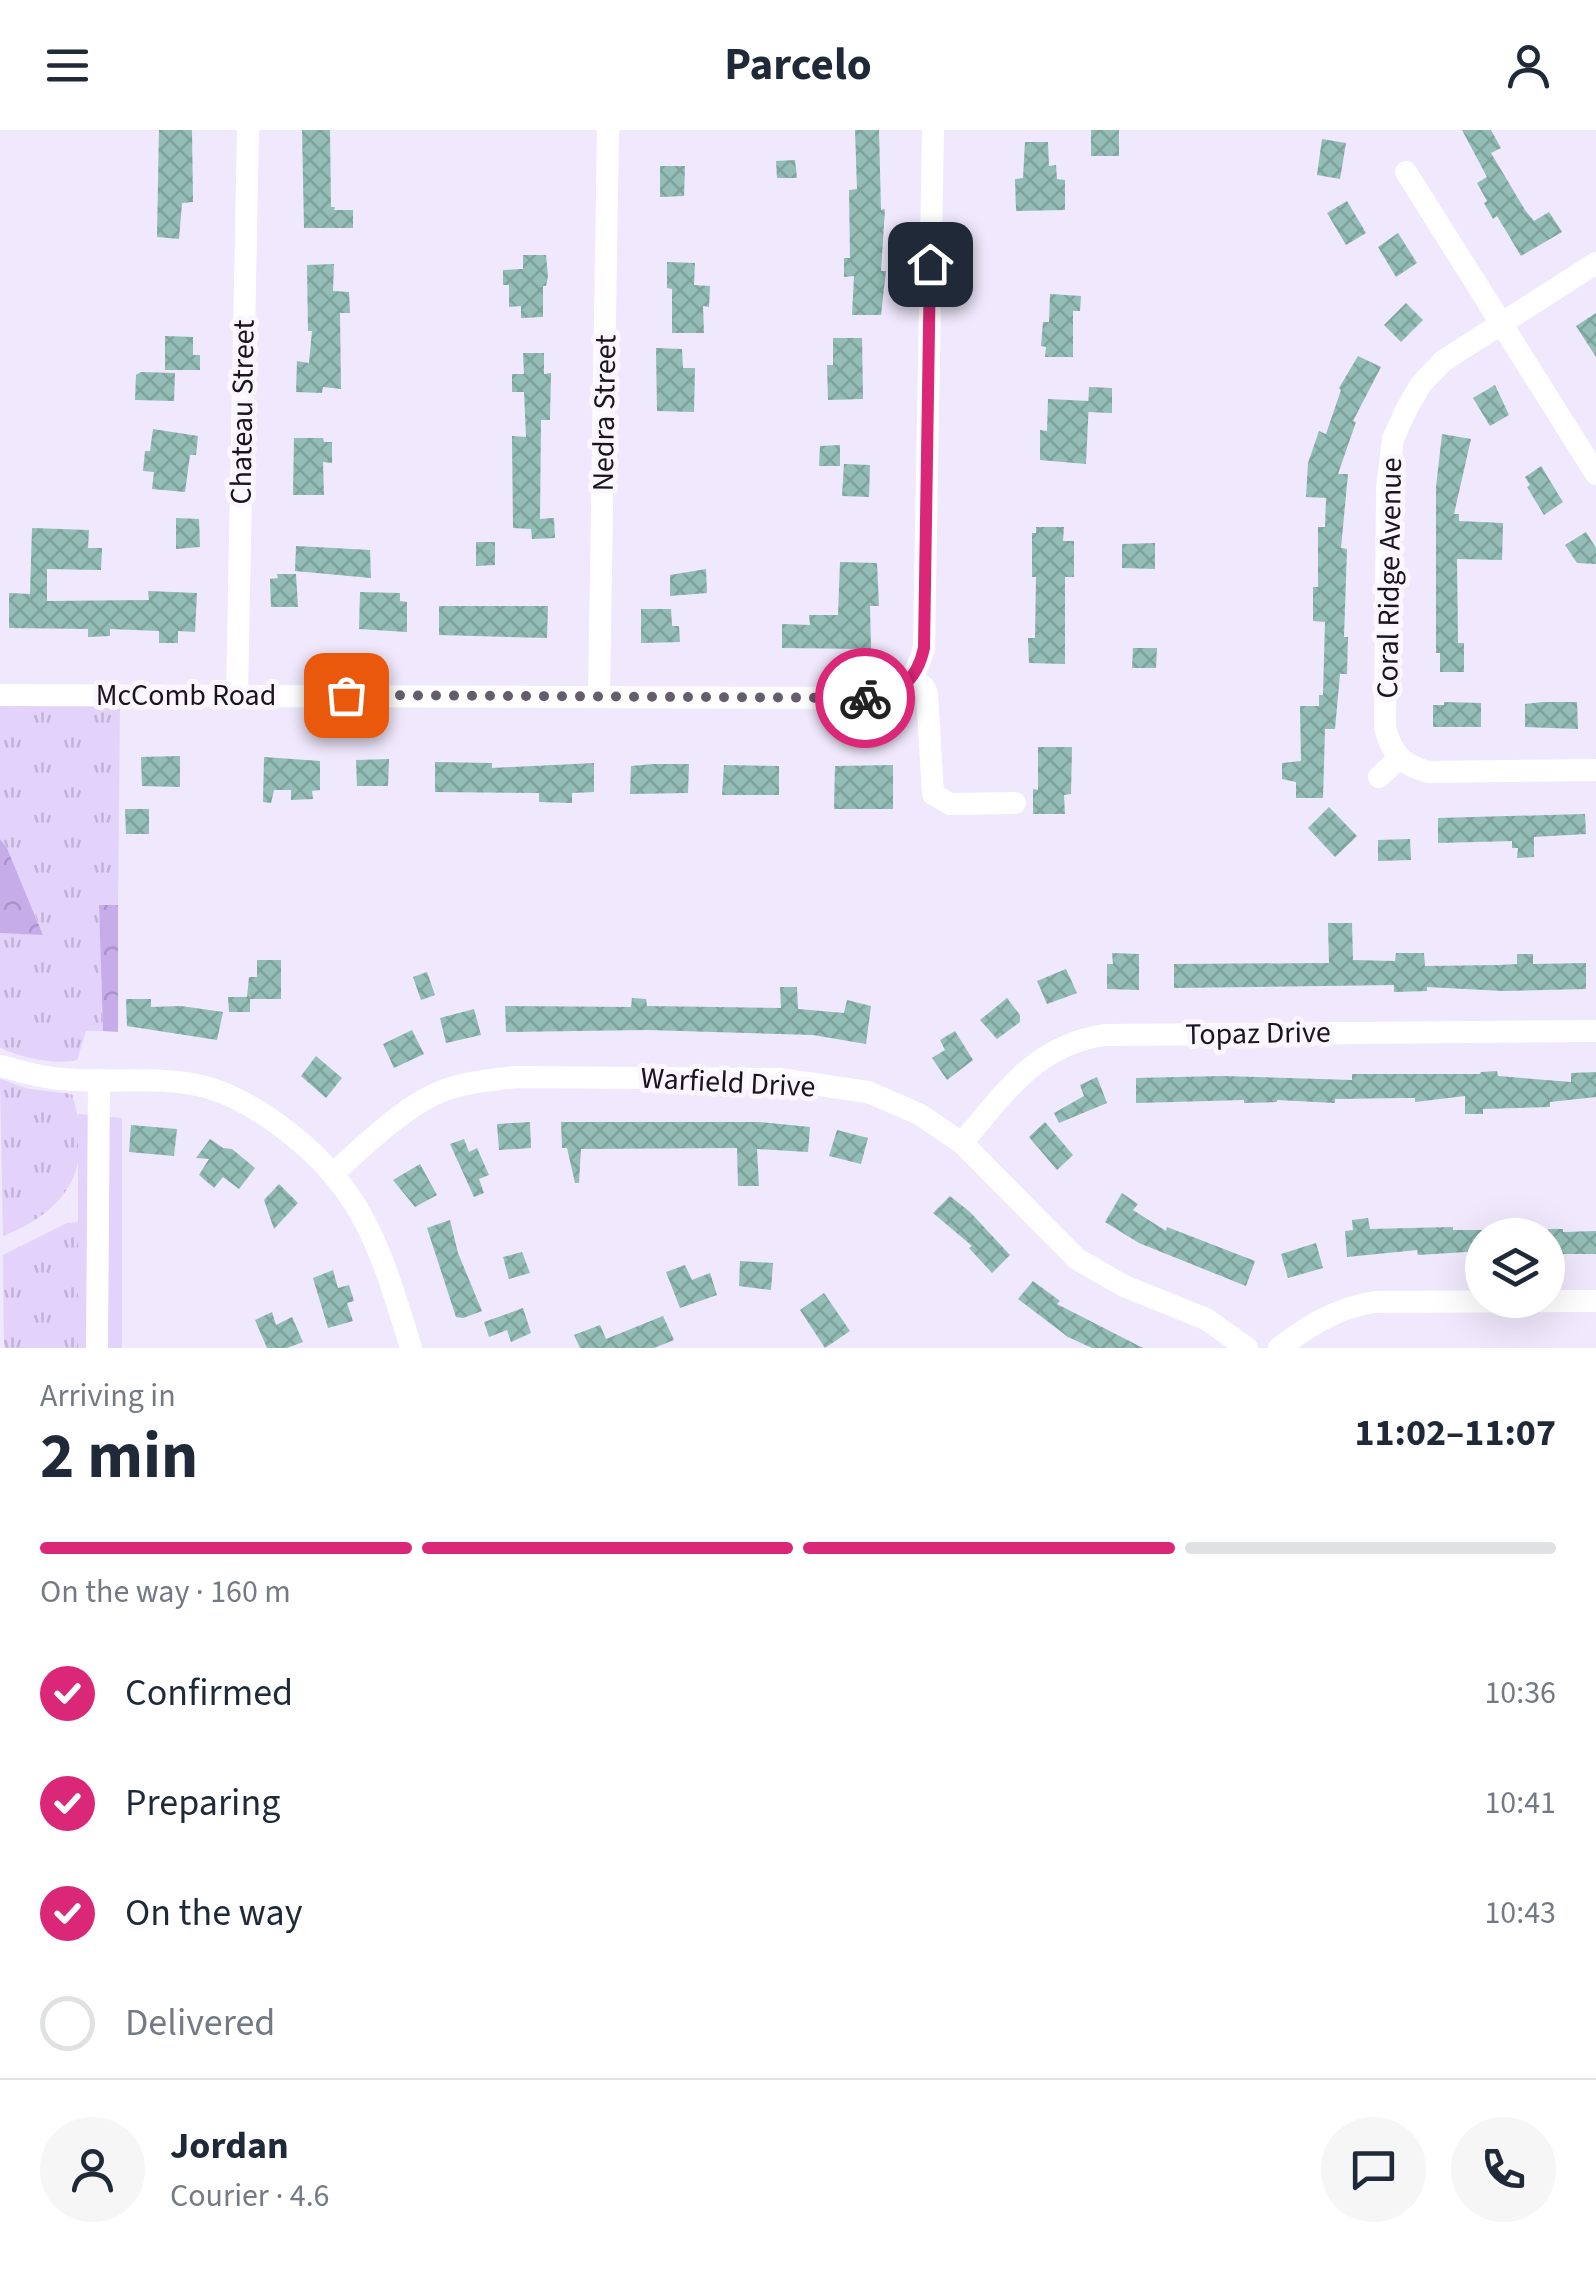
<!DOCTYPE html>
<meta charset="utf-8">
<style>
:root{--surface:#fff;--page:#f6f6f7;--text:#1f2937;--muted:#747a83;--line:#e0e1e3;--accent:#db2777}
body{margin:0;font-family:"Source Sans 3",sans-serif;background:var(--page);color:var(--text);height:100vh;display:flex;flex-direction:column;font-size:38px;white-space:nowrap}
*{box-sizing:border-box;margin:0}
p{font-size:32px;color:var(--muted)}
.icon{flex:none;width:55px;height:55px;fill:none;stroke:currentColor;stroke-width:2;stroke-linecap:round;stroke-linejoin:round}
.map{position:relative;height:1218px;overflow:hidden}
.side{display:flex;flex-direction:column;background:var(--surface);flex:1}
.side>*{flex:none}
.controls{position:absolute;left:1465px;top:1088px;display:grid;gap:20px}
.controls a{display:grid;place-items:center;width:100px;height:100px;border-radius:50%;background:var(--surface);box-shadow:0 10px 40px #0002;font-size:50px}
.pin{position:absolute;display:grid;place-items:center;width:85px;height:85px;color:#fff;margin:-42px;border-radius:20px;box-shadow:0 5px 15px #0006}
.courier{position:absolute;display:grid;place-items:center;width:100px;height:100px;margin:-50px;border:8px solid #db2777;border-radius:50%;background:#fff;color:#222;box-shadow:0 2px 12px #0007}
.overview em{font-style:normal;font-weight:700}
.overview div{display:flex;flex-direction:column-reverse}
.overview{display:flex;align-items:center;justify-content:space-between;height:170px;padding:0 40px}
h1{font-size:65px;font-weight:700;line-height:75px}
.bar{display:grid;grid-template-columns:repeat(4,1fr);gap:15px 10px;align-content:center;height:120px;padding:0 40px}
.bar i{height:12px;border-radius:8px;background:var(--line)}
.bar .active{background:var(--accent)}
.bar p{grid-column:span 4}
.line{display:flex;align-items:center;gap:25px;padding:0 40px;border-top:2px solid var(--line)}
.line div{flex:1}
.round{display:grid;place-items:center;flex:none;width:105px;height:105px;border-radius:52px;background:var(--page)}
ol{padding:0 40px;list-style:none}
li{display:flex;align-items:center;gap:30px;height:110px}
li p{margin-inline-start:auto}
li .icon{padding:10px;border-radius:50%;background:var(--accent);color:#fff;stroke-width:4}
li:last-child{color:var(--muted)}
li i{width:55px;height:55px;border:5px solid var(--line);border-radius:50%}
header{display:flex;justify-content:space-between;align-items:center;height:130px;padding:0 40px;background:var(--surface);font-size:45px;font-weight:700}
.map>svg:first-child{display:block}
</style>
<header><svg class="icon" aria-label="menu" viewBox="0 0 24 24"><path d="M4 6h16M4 12h16M4 18h16"/></svg>Parcelo<svg class="icon" aria-label="person" viewBox="0 0 24 24"><circle cx="12" cy="8" r="4"/><path d="M4 21q1-7 8-7t8 7"/></svg></header>
<div class="map">
<svg width="1596" height="1218" viewBox="0 0 1596 1218">
<defs>
<pattern id="grass-tufts" width="24" height="20" patternUnits="userSpaceOnUse" patternTransform="scale(2.5)"><rect width="24" height="20" fill="#e3d2fa"/><path d="M3 7l-1-3M5 7V3M7 7l1-3M15 17l-1-3M17 17v-4M19 17l1-3" fill="none" stroke="#c2b3d6"/></pattern>
<pattern id="forest-crowns" width="20" height="18" patternUnits="userSpaceOnUse" patternTransform="scale(2.5)"><rect width="20" height="18" fill="#c6ade9"/><path d="M2 6a3 3 0 1 1 6 0M12 15a3 3 0 1 1 6 0" fill="none" stroke="#aa94c7"/></pattern>
<pattern id="building-cross-hatch" width="8" height="8" patternUnits="userSpaceOnUse" patternTransform="scale(2.5)"><rect width="8" height="8" fill="#93bdb6"/><path d="M0 0l8 8M0 8l8-8" fill="none" stroke="#7ea29c"/></pattern>
</defs>
<rect width="100%" height="100%" fill="#f0e8fc"/>
<g fill="url(#grass-tufts)">
<path d="M 120,572 L 118,775 L 99,775 L 103,901 L 86,901 L 77,930 C 52,935 24,928 0,918 L 0,803 L 43,804 L 7,718 L 0,709 L 0,573 Z"/>
<path d="M 0,949 L 29,959 L 72,964 C 94,1036 71,1079 3,1106 Z"/>
<path d="M 78,1092 L 78,1218 L 4,1218 L 3,1125 L 67,1093 Z"/>
</g>
<g fill="url(#forest-crowns)">
<path d="M 0,709 L 7,718 L 43,805 L 0,803 Z"/>
<path d="M 99,775 L 118,775 L 118,902 L 103,901 Z"/>
</g>
<path fill="#e3d2fa" d="M 78,984 L 122,988 L 122,1218 L 78,1218 Z"/>
<g fill="url(#building-cross-hatch)">
<path d="M 159,0 L 192,0 L 193,72 L 182,73 L 179,109 L 157,107 Z"/>
<path d="M 302,0 L 330,0 L 331,77 L 335,77 L 334,80 L 353,80 L 353,98 L 304,98 Z"/>
<path d="M 855,0 L 879,0 L 881,80 L 885,79 L 881,141 L 886,141 L 881,185 L 852,185 L 854,146 L 844,147 L 844,128 L 850,128 L 849,60 L 857,59 Z"/>
<rect x="1091" y="0" width="28" height="26"/>
<path d="M 1462,0 L 1491,0 L 1501,18 L 1491,23 L 1525,80 L 1534,91 L 1549,82 L 1562,102 L 1521,126 L 1497,86 L 1493,89 L 1484,73 L 1487,71 L 1477,53 L 1487,47 Z"/>
<path d="M 1322,9 L 1346,13 L 1340,49 L 1317,45 Z"/>
<path d="M 1025,12 L 1048,12 L 1049,36 L 1056,35 L 1057,49 L 1065,50 L 1065,80 L 1016,81 L 1015,49 L 1023,48 Z"/>
<path d="M 795,30 L 797,48 L 777,48 L 776,31 Z"/>
<path d="M 660,36 L 685,36 L 684,66 L 660,67 Z"/>
<path d="M 1347,71 L 1366,103 L 1346,115 L 1327,83 Z"/>
<path d="M 1398,103 L 1417,133 L 1396,147 L 1378,117 Z"/>
<path d="M 523,125 L 546,125 L 548,146 L 546,156 L 543,156 L 543,187 L 521,188 L 521,176 L 509,177 L 509,155 L 503,155 L 503,140 L 523,139 Z"/>
<path d="M 667,132 L 695,133 L 694,155 L 710,156 L 709,177 L 703,176 L 704,203 L 672,203 L 672,159 L 667,158 Z"/>
<path d="M 334,134 L 333,161 L 349,162 L 350,183 L 340,183 L 341,259 L 323,257 L 322,263 L 296,262 L 297,231 L 309,233 L 312,201 L 308,201 L 307,135 Z"/>
<path d="M 1050,164 L 1081,166 L 1080,181 L 1073,181 L 1073,227 L 1045,227 L 1046,217 L 1041,216 L 1043,192 L 1049,192 Z"/>
<path d="M 1406,173 L 1423,190 L 1401,212 L 1384,195 Z"/>
<path d="M 1596,183 L 1596,227 L 1576,196 Z"/>
<path d="M 165,206 L 193,207 L 193,225 L 200,225 L 200,240 L 165,240 Z"/>
<path d="M 833,208 L 862,208 L 863,269 L 828,270 L 827,235 L 833,235 Z"/>
<path d="M 656,218 L 682,219 L 683,238 L 695,238 L 694,282 L 657,281 Z"/>
<path d="M 523,223 L 544,223 L 544,244 L 551,243 L 550,290 L 541,290 L 540,389 L 554,388 L 555,408 L 532,409 L 531,399 L 513,398 L 512,306 L 526,307 L 524,262 L 512,262 L 512,244 L 524,244 Z"/>
<path d="M 1358,226 L 1381,237 L 1353,291 L 1356,292 L 1338,344 L 1348,344 L 1341,418 L 1347,419 L 1344,507 L 1348,507 L 1347,544 L 1340,544 L 1335,599 L 1325,599 L 1323,668 L 1296,668 L 1296,652 L 1282,649 L 1282,633 L 1301,631 L 1300,576 L 1319,576 L 1319,565 L 1323,565 L 1325,492 L 1313,491 L 1313,457 L 1318,457 L 1318,397 L 1325,397 L 1326,368 L 1306,367 L 1308,333 L 1319,301 L 1326,304 L 1341,260 L 1339,258 Z"/>
<path d="M 141,242 L 175,243 L 174,271 L 135,270 L 136,245 Z"/>
<path d="M 1495,255 L 1509,285 L 1490,296 L 1473,268 Z"/>
<path d="M 1089,257 L 1112,258 L 1112,283 L 1088,282 Z"/>
<path d="M 1048,269 L 1089,271 L 1086,334 L 1040,330 L 1040,300 L 1047,301 Z"/>
<path d="M 153,299 L 198,306 L 196,325 L 190,325 L 185,362 L 152,359 L 154,342 L 143,341 L 145,321 L 150,321 Z"/>
<path d="M 1442,304 L 1471,309 L 1454,384 L 1459,384 L 1459,391 L 1503,393 L 1502,430 L 1457,429 L 1458,513 L 1464,513 L 1464,542 L 1440,542 L 1440,523 L 1436,523 L 1436,357 Z"/>
<path d="M 294,308 L 323,308 L 324,312 L 332,312 L 332,333 L 323,332 L 324,365 L 293,365 Z"/>
<path d="M 840,315 L 840,336 L 819,336 L 820,316 Z"/>
<path d="M 844,334 L 870,335 L 869,367 L 842,366 Z"/>
<path d="M 1541,336 L 1563,372 L 1544,385 L 1527,357 L 1530,355 L 1525,347 Z"/>
<path d="M 176,388 L 199,389 L 200,417 L 176,419 Z"/>
<path d="M 1036,397 L 1064,397 L 1063,411 L 1074,411 L 1074,447 L 1065,447 L 1065,534 L 1029,533 L 1028,508 L 1035,508 L 1036,447 L 1032,447 L 1032,403 L 1036,403 Z"/>
<path d="M 32,398 L 89,400 L 88,418 L 102,418 L 101,440 L 47,439 L 47,471 L 149,470 L 148,461 L 197,463 L 195,502 L 178,501 L 178,513 L 159,513 L 159,501 L 110,499 L 110,506 L 88,507 L 88,499 L 9,498 L 9,463 L 30,464 Z"/>
<path d="M 1586,402 L 1596,418 L 1596,434 L 1577,433 L 1565,415 Z"/>
<path d="M 476,412 L 495,412 L 495,435 L 476,436 Z"/>
<path d="M 1155,413 L 1155,439 L 1122,438 L 1122,414 Z"/>
<path d="M 296,416 L 370,420 L 371,448 L 295,441 Z"/>
<path d="M 840,432 L 877,433 L 879,476 L 870,476 L 871,519 L 782,518 L 782,494 L 810,495 L 809,485 L 838,485 Z"/>
<path d="M 706,439 L 707,463 L 670,466 L 670,445 Z"/>
<path d="M 277,444 L 296,444 L 298,477 L 271,477 L 270,449 L 278,448 Z"/>
<path d="M 360,462 L 400,463 L 400,471 L 407,472 L 407,502 L 359,499 Z"/>
<path d="M 439,476 L 548,476 L 547,508 L 439,505 Z"/>
<path d="M 641,479 L 671,479 L 672,496 L 679,496 L 680,512 L 641,513 Z"/>
<path d="M 1133,518 L 1157,518 L 1156,538 L 1132,538 Z"/>
<path d="M 1444,572 L 1481,573 L 1481,597 L 1433,597 L 1433,575 L 1444,575 Z"/>
<path d="M 1543,572 L 1577,572 L 1578,599 L 1525,597 L 1525,574 Z"/>
<path d="M 1038,617 L 1072,617 L 1071,664 L 1064,665 L 1065,684 L 1033,684 L 1033,659 L 1038,660 Z"/>
<path d="M 180,626 L 180,657 L 142,656 L 141,627 Z"/>
<path d="M 264,627 L 320,631 L 320,660 L 312,661 L 313,669 L 291,670 L 291,660 L 274,660 L 271,673 L 263,672 Z"/>
<path d="M 389,629 L 388,656 L 357,656 L 356,630 Z"/>
<path d="M 435,632 L 492,633 L 492,638 L 594,633 L 594,662 L 572,663 L 572,673 L 539,672 L 539,663 L 435,662 Z"/>
<path d="M 653,634 L 689,634 L 688,663 L 630,664 L 631,636 Z"/>
<path d="M 724,635 L 779,636 L 779,665 L 722,665 Z"/>
<path d="M 893,635 L 893,679 L 834,679 L 835,636 Z"/>
<path d="M 1329,677 L 1357,706 L 1335,727 L 1308,698 Z"/>
<path d="M 125,679 L 149,679 L 149,704 L 126,704 Z"/>
<path d="M 1585,684 L 1586,704 L 1534,707 L 1534,727 L 1517,728 L 1518,718 L 1512,718 L 1512,711 L 1438,713 L 1438,688 Z"/>
<path d="M 1410,709 L 1411,730 L 1378,731 L 1378,710 Z"/>
<path d="M 1328,793 L 1352,793 L 1353,830 L 1395,831 L 1396,823 L 1424,823 L 1425,836 L 1499,835 L 1517,834 L 1517,824 L 1533,824 L 1533,834 L 1586,833 L 1586,859 L 1503,861 L 1427,857 L 1427,861 L 1394,862 L 1394,855 L 1174,858 L 1174,834 L 1329,833 Z"/>
<path d="M 1112,823 L 1139,824 L 1139,860 L 1107,859 L 1107,834 L 1113,834 Z"/>
<path d="M 257,830 L 281,830 L 281,869 L 250,869 L 250,882 L 229,882 L 228,867 L 247,867 L 249,847 L 257,847 Z"/>
<path d="M 1066,839 L 1077,863 L 1047,874 L 1037,851 Z"/>
<path d="M 427,842 L 435,865 L 421,870 L 413,847 Z"/>
<path d="M 780,857 L 797,857 L 798,879 L 844,883 L 847,870 L 871,876 L 866,914 L 813,905 L 647,900 L 506,902 L 505,876 L 631,877 L 632,868 L 646,869 L 647,876 L 781,878 Z"/>
<path d="M 1007,868 L 1020,885 L 1020,892 L 997,909 L 980,890 Z"/>
<path d="M 126,869 L 151,869 L 151,877 L 181,876 L 223,882 L 217,910 L 127,896 Z"/>
<path d="M 474,879 L 481,905 L 446,913 L 440,888 Z"/>
<path d="M 412,900 L 424,924 L 394,938 L 383,914 Z"/>
<path d="M 955,901 L 973,930 L 947,950 L 932,928 L 945,920 L 940,910 Z"/>
<path d="M 316,926 L 342,948 L 326,968 L 301,946 Z"/>
<path d="M 1497,941 L 1498,946 L 1571,952 L 1571,943 L 1596,942 L 1596,967 L 1550,972 L 1550,977 L 1483,979 L 1483,984 L 1465,984 L 1465,966 L 1415,972 L 1415,968 L 1406,968 L 1335,969 L 1335,973 L 1277,970 L 1277,972 L 1244,973 L 1244,970 L 1136,973 L 1136,948 L 1223,946 L 1352,950 L 1352,944 L 1480,944 L 1481,942 Z"/>
<path d="M 1097,947 L 1107,973 L 1059,993 L 1054,983 L 1084,966 L 1080,955 Z"/>
<path d="M 530,992 L 531,1018 L 499,1020 L 497,994 Z"/>
<path d="M 561,992 L 759,992 L 810,997 L 808,1022 L 757,1019 L 759,1056 L 738,1056 L 737,1018 L 581,1019 L 579,1053 L 575,1053 L 567,1018 L 562,1018 Z"/>
<path d="M 1045,992 L 1073,1025 L 1057,1040 L 1029,1007 Z"/>
<path d="M 131,995 L 177,999 L 174,1026 L 129,1022 Z"/>
<path d="M 837,1000 L 868,1008 L 861,1034 L 829,1026 Z"/>
<path d="M 210,1009 L 223,1018 L 232,1019 L 255,1038 L 239,1059 L 223,1047 L 214,1058 L 199,1045 L 209,1029 L 196,1028 Z"/>
<path d="M 464,1009 L 469,1022 L 477,1018 L 489,1045 L 479,1049 L 484,1063 L 474,1067 L 450,1014 Z"/>
<path d="M 420,1034 L 437,1065 L 415,1077 L 393,1050 Z"/>
<path d="M 279,1054 L 298,1073 L 274,1099 L 264,1070 Z"/>
<path d="M 1122,1063 L 1138,1074 L 1133,1080 L 1166,1101 L 1167,1097 L 1255,1131 L 1246,1156 L 1139,1113 L 1105,1092 Z"/>
<path d="M 950,1066 L 970,1082 L 1010,1125 L 992,1143 L 969,1118 L 972,1116 L 933,1083 Z"/>
<path d="M 1368,1088 L 1370,1099 L 1453,1097 L 1453,1100 L 1482,1100 L 1482,1121 L 1418,1125 L 1417,1120 L 1347,1127 L 1345,1101 L 1353,1100 L 1352,1090 Z"/>
<path d="M 450,1090 L 458,1123 L 482,1181 L 463,1188 L 456,1187 L 427,1098 Z"/>
<path d="M 1548,1099 L 1563,1099 L 1563,1102 L 1596,1101 L 1596,1124 L 1548,1124 Z"/>
<path d="M 1316,1113 L 1323,1138 L 1288,1148 L 1281,1124 Z"/>
<path d="M 522,1122 L 530,1143 L 509,1149 L 503,1127 Z"/>
<path d="M 740,1131 L 773,1133 L 771,1160 L 739,1156 Z"/>
<path d="M 685,1135 L 692,1150 L 710,1143 L 717,1165 L 680,1178 L 666,1142 Z"/>
<path d="M 333,1140 L 338,1158 L 349,1155 L 354,1171 L 347,1173 L 353,1191 L 328,1198 L 313,1148 Z"/>
<path d="M 1033,1151 L 1060,1171 L 1057,1174 L 1143,1218 L 1092,1218 L 1068,1207 L 1018,1169 Z"/>
<path d="M 824,1163 L 850,1201 L 825,1218 L 800,1180 Z"/>
<path d="M 523,1178 L 531,1203 L 511,1212 L 507,1200 L 489,1207 L 484,1192 Z"/>
<path d="M 272,1182 L 276,1195 L 292,1187 L 303,1212 L 287,1218 L 267,1218 L 255,1190 Z"/>
<path d="M 663,1186 L 674,1210 L 654,1218 L 580,1218 L 574,1205 L 600,1195 L 606,1209 Z"/>
</g>
<g fill="none" stroke-linecap="round" stroke-linejoin="round">
<g stroke="#fff" stroke-width="22">
<path d="M 1406,42 L 1596,344"/>
<path d="M 1596,133 L 1443,231 L 1421,254 L 1406,280 L 1393,309 L 1387,358 L 1385,597 C 1391,623 1402,635 1428,642 L 1596,640"/>
<path d="M 911,550 L 924,557 L 927,564 L 933,664 L 950,674 L 1015,673"/>
<path d="M 237,564 L 248,0"/>
<path d="M 0,565 L 866,568 C 900,566 916,550 924,517 L 933,0"/>
<path d="M 599,565 L 608,0"/>
<path d="M 1379,647 L 1399,628"/>
<path d="M 0,936 C 17,940 35,946 52,948 C 100,955 149,945 197,955 C 224,960 250,975 272,990 C 363,1054 380,1117 411,1218"/>
<path d="M 962,1013 C 1005,963 1034,916 1104,905 L 1596,901"/>
<path d="M 334,1043 C 362,1017 405,976 440,962 C 464,952 491,950 517,947 L 779,949 L 868,962 L 919,984 L 962,1013 L 1077,1129 L 1124,1156 L 1206,1189 L 1247,1218"/>
<path d="M 97,1218 L 99,950"/>
<path d="M 1279,1218 C 1310,1195 1336,1178 1375,1172 L 1596,1171"/>
</g>
</g>
<g fill="none" stroke-linecap="round" stroke-linejoin="round">
<path stroke="#645e6c" stroke-width="10" stroke-dasharray="0 18" d="M 346,565 L 865,568"/>
<path stroke="#db2777" stroke-width="12" d="M 865,568 C 899,566 917,550 924,518 L 930,134"/>
</g>
<g text-anchor="middle" stroke-width="10" stroke-linejoin="round" paint-order="stroke">
<g font-size="30" fill="#19141f" stroke="#faf8fe">
<text transform="translate(242 282) rotate(-89)" y="10">Chateau Street</text>
<text transform="translate(604 283) rotate(-89)" y="10">Nedra Street</text>
<text transform="translate(1389 448) rotate(-89)" y="10">Coral Ridge Avenue</text>
<text x="186" y="575">McComb Road</text>
<text transform="translate(1258 903) rotate(-1)" y="10">Topaz Drive</text>
<text transform="translate(728 952) rotate(3)" y="10">Warfield Drive</text>
</g>
</g>
</svg>
<div class="controls">
<a><svg class="icon" aria-label="layers" viewBox="0 0 24 24"><path d="M12 4l9 5-9 5-9-5zM3 14l9 5 9-5"/></svg></a>
</div>
<div class="pin" style="left:346px;top:565px;background:#ea580c"><svg class="icon" aria-label="bag" viewBox="0 0 24 24"><path d="M5 8h14l-1 12H6zM9 8a3 3 0 0 1 6 0"/></svg></div>
<div class="pin" style="left:930px;top:134px;background:#1f2937"><svg class="icon" aria-label="home" viewBox="0 0 24 24"><path d="M3 11l9-7 9 7M6 9v11h12V9"/></svg></div>
<div class="courier" style="left:865px;top:568px"><svg class="icon" aria-label="bike" viewBox="0 0 24 24"><circle cx="6" cy="16" r="4"/><circle cx="18" cy="16" r="4"/><path d="M6 16l4-8h5l3 8M10 8l3 8H6M13 5h3"/></svg></div>
</div>
<section class="side">
<div class="overview"><div><h1>2 min</h1><p>Arriving in</p></div><em>11:02–11:07</em></div>
<div class="bar"><i class="active"></i><i class="active"></i><i class="active"></i><i></i><p>On the way · 160 m</p></div>
<ol>
<li><svg class="icon" aria-label="check" viewBox="0 0 24 24"><path d="M5 12l5 5 9-10"/></svg>Confirmed<p>10:36</p></li>
<li><svg class="icon" aria-label="check" viewBox="0 0 24 24"><path d="M5 12l5 5 9-10"/></svg>Preparing<p>10:41</p></li>
<li><svg class="icon" aria-label="check" viewBox="0 0 24 24"><path d="M5 12l5 5 9-10"/></svg>On the way<p>10:43</p></li>
<li><i></i>Delivered</li>
</ol>
<div class="line" style="height:180px"><a class="round"><svg class="icon" aria-label="person" viewBox="0 0 24 24"><circle cx="12" cy="8" r="4"/><path d="M4 21q1-7 8-7t8 7"/></svg></a><div><b>Jordan</b><p>Courier · 4.6</p></div><a class="round"><svg class="icon" aria-label="chat" viewBox="0 0 24 24"><path d="M4 5h16v11H9l-5 4z"/></svg></a><a class="round"><svg class="icon" aria-label="phone" viewBox="0 0 24 24"><path d="M5 4h4l2 5-3 2q2 4 5 5l2-3 5 2v4C11 20 4 13 5 4z"/></svg></a></div>
</section>
